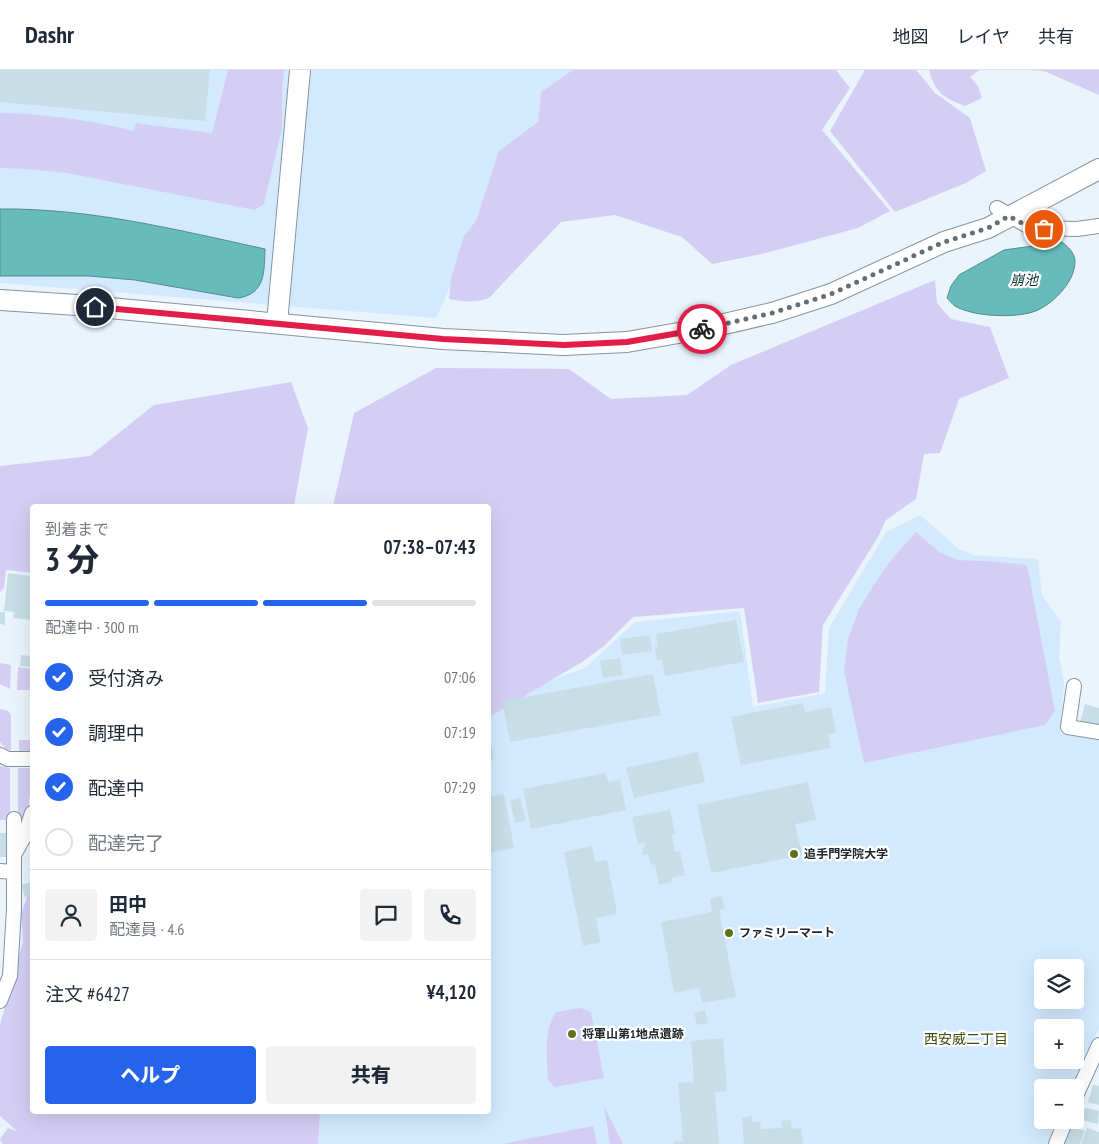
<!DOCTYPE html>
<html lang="ja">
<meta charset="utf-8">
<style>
:root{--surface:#fff;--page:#f2f2f3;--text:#1f2937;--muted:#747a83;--line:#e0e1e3;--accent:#2563eb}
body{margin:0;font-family:"PT Sans Narrow","Noto Sans JP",sans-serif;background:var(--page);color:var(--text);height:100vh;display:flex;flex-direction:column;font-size:19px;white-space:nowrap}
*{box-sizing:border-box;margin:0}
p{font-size:16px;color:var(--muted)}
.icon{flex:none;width:28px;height:28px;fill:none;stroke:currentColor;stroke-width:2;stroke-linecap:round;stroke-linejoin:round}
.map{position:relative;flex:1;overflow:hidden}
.side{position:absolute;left:30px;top:434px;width:461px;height:610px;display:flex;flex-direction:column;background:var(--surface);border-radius:5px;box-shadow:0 5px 20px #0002}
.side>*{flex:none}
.tools{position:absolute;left:1034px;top:889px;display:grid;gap:10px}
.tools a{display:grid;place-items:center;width:50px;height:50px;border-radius:5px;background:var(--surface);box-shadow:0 5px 20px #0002;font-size:25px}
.pin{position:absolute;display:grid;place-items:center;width:42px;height:42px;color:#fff;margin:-21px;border:2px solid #fff;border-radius:50%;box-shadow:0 1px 5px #0007}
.courier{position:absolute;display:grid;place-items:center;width:50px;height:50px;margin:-25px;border:4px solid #e11d48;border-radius:50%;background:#fff;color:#222;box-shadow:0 1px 6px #0007}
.summary em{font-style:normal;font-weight:800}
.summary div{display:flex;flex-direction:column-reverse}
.summary{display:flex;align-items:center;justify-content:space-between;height:85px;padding:0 15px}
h1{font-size:32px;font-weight:800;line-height:38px}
.bar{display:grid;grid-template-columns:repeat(4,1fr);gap:8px 5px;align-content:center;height:60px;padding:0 15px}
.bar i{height:6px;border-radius:4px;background:var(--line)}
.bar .active{background:var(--accent)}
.bar p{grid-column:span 4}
.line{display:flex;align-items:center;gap:12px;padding:0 15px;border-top:1px solid var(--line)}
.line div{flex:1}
.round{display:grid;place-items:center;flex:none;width:52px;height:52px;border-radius:5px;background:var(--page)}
ol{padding:0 15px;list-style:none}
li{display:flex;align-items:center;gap:15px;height:55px}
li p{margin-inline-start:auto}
li .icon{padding:5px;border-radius:50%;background:var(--accent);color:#fff;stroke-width:4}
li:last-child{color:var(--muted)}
li i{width:28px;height:28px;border:2px solid var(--line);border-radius:50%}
.button{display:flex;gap:10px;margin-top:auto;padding:10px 15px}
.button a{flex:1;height:58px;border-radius:5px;background:var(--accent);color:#fff;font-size:20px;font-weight:800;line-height:58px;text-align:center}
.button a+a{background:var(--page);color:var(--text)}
header{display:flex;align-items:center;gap:30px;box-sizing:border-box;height:70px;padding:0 25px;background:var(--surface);border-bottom:1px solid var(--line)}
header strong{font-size:24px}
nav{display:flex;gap:28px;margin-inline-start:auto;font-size:18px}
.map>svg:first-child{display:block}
</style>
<header>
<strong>Dashr</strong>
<nav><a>地図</a><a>レイヤ</a><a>共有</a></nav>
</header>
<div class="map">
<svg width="1099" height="1074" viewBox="0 0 1099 1074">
<rect width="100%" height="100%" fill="#e9f4fd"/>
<g fill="#d3eafe" fill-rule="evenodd">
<path d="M 0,0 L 590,0 L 492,128 L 436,248 L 0,213 Z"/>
<path d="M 920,445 L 959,479 L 974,485 L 1038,489 L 1042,525 L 1061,552 L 1059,587 L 1064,612 L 1060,664 L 1099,670 L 1099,958 L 1073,1017 L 1042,1018 L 1042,1050 L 1058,1050 L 1048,1074 L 300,1074 L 303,1041 L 489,1041 L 489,632 L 585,598 L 635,552 L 740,541 L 753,637 L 825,623 L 829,558 L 886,462 ZM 1042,898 L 1075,898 L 1075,930 L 1042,930 ZM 1042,958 L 1075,958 L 1075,990 L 1042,990 Z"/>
</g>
<g fill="#d5cef4">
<path d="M 228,0 L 284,0 L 282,22 L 282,58 L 264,134 L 255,140 L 67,103 L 25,99 L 0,98 L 0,43 C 46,44 90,50 134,61 L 136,53 L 212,63 Z"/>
<path d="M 573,0 L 836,0 L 850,18 L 822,60 L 890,141 L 858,158 L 766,183 L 712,194 L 682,167 L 615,145 L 561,152 L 489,228 C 476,233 463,232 449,229 L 451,208 L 464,166 L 476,151 L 499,81 L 538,52 L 541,22 Z"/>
<path d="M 865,0 L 916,0 L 935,23 L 970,48 L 986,101 L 966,113 L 895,142 L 830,61 Z"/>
<path d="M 929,0 L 980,0 L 970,7 L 978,16 L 982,28 L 965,36 C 944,28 935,23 929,0 Z"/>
<path d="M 1028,0 L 1099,0 L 1099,25 L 1044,1 Z"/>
<path d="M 935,210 L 937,233 L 951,249 L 990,257 L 1009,308 L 959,329 L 940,383 L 924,384 L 916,429 L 886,450 L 878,467 L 823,555 L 819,622 L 758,633 L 744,538 L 633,547 L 604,576 L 582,592 L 489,647 L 489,436 L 333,436 L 354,343 L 436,298 L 569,299 L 611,329 L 687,325 L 731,295 Z"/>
<path d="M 291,312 L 308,358 L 294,436 L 32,436 L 32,503 L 6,500 L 4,518 L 0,522 L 0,396 L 90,386 L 154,335 Z"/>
<path d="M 916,462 L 939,482 L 958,490 L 1000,492 L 1027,495 L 1055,641 L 1045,655 L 864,693 L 844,601 L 848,569 L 859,539 L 875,513 L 892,489 Z"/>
<path d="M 0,593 L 11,595 L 10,619 L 0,614 Z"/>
<path d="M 18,597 L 31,599 L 31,620 L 17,620 Z"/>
<path d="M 1,639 L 8,641 L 11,645 L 11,680 L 6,679 L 0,672 L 0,640 Z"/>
<path d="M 19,670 L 32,670 L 32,683 L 19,682 Z"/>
<path d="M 0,696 L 10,698 L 10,750 L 0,750 Z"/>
<path d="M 18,698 L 31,698 C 31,715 30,731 26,748 L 18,749 Z"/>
<path d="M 32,814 L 32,1041 L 320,1041 L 318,1074 L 3,1074 L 0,1069 L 8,1058 L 17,1061 L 0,1046 L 0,955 L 23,872 L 21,844 Z"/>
<path d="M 581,938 L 591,942 L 604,1008 L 555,1017 L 548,1010 C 547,988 543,960 556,942 Z"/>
<path d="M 604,1036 L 623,1074 L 610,1074 Z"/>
<path d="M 593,1056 L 597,1074 L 502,1074 Z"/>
</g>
<g fill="#67bbba" stroke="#528e8f">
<path d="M 0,139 C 90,138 178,160 265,179 C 264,201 266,224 238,228 L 135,210 L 89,206 L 0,206 Z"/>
<path d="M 1062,172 C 1067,176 1074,182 1075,190 C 1076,210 1055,232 1038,240 C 1019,249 973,247 955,236 C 952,234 949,230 947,228 L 951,216 L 959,205 L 1004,180 Z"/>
</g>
<g fill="#c7dee6">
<path d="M 0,0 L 210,0 L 205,51 L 0,32 Z"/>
<path d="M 8,503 L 32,506 L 31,550 L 13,548 L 14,542 L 4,541 Z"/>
<path d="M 0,542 L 5,542 L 5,555 L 0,554 Z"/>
<path d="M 736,550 L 744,592 L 665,606 L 662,589 L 657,590 L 655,577 L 658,577 L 656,564 Z"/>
<path d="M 650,565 L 652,581 L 622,585 L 620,569 Z"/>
<path d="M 21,585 L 32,586 L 31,597 L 20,596 Z"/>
<path d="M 620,588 L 623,605 L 603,608 L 600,591 Z"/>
<path d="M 653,604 L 661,645 L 510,672 L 502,631 Z"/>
<path d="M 803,633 L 805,642 L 831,637 L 836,663 L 828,664 L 831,678 L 741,695 L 731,647 Z"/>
<path d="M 1085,634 L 1099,638 L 1099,658 L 1080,652 Z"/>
<path d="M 489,662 L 494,690 L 489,691 Z"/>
<path d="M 698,682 L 705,712 L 634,728 L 626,698 Z"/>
<path d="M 606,703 L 608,712 L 620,710 L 626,740 L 531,759 L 523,719 Z"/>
<path d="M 808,712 L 816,750 L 795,754 L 802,785 L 711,803 L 697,735 Z"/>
<path d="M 504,724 L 514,778 L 489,783 L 489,727 Z"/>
<path d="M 520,728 L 526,751 L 515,753 L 510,730 Z"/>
<path d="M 670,740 L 675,763 L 672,766 L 675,782 L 680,781 L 685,805 L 671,808 L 672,812 L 659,815 L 655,794 L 651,795 L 648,784 L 642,785 L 645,773 L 638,774 L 632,747 Z"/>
<rect x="0" y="763" width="6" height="24"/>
<path d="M 592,776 L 595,792 L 607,790 L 617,844 L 596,848 L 600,872 L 583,876 L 564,782 Z"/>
<path d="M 31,812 L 32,825 L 25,827 L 21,815 Z"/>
<path d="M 722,826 L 725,839 L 719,840 L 736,927 L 702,933 L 699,918 L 674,923 L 661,852 L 712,842 L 710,829 Z"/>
<path d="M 705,940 L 708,953 L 697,955 L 694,943 Z"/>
<path d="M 723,968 L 727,1021 L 715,1022 L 719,1074 L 674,1074 L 673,1072 L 683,1071 L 678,1013 L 694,1012 L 691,971 Z"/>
<path d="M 1093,1015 L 1099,1016 L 1099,1035 L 1088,1032 Z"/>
<path d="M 1085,1038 L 1099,1041 L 1098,1054 L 1082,1050 Z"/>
<path d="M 752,1046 L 753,1052 L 760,1052 L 761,1059 L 782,1058 L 781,1051 L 791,1050 L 792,1059 L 801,1058 L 803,1074 L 744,1074 L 742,1048 Z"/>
<path d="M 1070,1056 L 1085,1061 L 1080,1074 L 1064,1074 Z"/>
<path d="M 1087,1058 L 1099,1062 L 1099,1074 L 1081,1074 Z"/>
</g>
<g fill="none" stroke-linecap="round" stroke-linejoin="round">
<g stroke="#8594a2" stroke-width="16">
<g id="street">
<path d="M 997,138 L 1031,158 L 1077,159 L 1099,156"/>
<path d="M 1074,616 L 1068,657 L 1099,662"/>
<path d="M 0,685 L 8,689 L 32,689"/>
<path d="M 15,783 L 24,767 L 32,743"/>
<path d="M 0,801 L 14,802"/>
<path d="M 0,931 L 10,906 L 14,839 L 14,749"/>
<path d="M 1075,1028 L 1099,975"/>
<path d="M 1056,1074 L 1066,1050"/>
</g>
</g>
<g stroke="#8594a2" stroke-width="22">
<g id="secondary">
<path d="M 0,230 L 77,235 L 443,269 L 563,275 L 627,272 L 707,258 L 772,243 L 831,224 L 944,172 L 988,158 L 1099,99"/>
<path d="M 277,253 L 300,0"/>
</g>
</g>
<use href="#street" stroke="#fff" stroke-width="14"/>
<use href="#secondary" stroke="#fff" stroke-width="20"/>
</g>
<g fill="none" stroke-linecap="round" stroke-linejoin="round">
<path stroke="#666e75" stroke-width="5" stroke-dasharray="0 9" d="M 702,259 L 772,243 L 831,224 L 944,172 L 988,158 L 1009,146 L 1031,158 L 1044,159"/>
<path stroke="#e11d48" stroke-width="6" d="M 95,237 L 443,269 L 564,275 L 627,272 L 702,259"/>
</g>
<g fill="#60711d" stroke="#fff" stroke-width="2">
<circle cx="794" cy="784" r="5"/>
<circle cx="729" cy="863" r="5"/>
<circle cx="572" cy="964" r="5"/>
</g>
<g text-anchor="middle" stroke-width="4.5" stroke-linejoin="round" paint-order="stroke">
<g font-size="12" font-weight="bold" fill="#20262c" stroke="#fff" text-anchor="start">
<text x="804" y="788">追手門学院大学</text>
<text x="739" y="867">ファミリーマート</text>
<text x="582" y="968">将軍山第1地点遺跡</text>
</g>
<g font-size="14" font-style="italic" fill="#0d3636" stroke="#fff">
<text x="1024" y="215">崩池</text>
</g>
<g font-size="14" fill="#414c13" stroke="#fff">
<text x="966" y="974">西安威二丁目</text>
</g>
</g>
</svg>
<div class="tools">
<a><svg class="icon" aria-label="layers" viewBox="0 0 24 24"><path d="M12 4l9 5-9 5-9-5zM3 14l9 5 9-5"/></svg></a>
<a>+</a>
<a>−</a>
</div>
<div class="pin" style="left:1044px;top:159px;background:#ea580c"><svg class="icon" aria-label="bag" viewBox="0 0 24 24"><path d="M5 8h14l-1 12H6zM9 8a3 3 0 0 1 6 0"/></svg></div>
<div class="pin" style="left:95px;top:237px;background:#1f2937"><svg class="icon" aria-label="home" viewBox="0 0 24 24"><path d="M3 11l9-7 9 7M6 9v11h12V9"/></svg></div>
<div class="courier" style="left:702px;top:259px"><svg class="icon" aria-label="bike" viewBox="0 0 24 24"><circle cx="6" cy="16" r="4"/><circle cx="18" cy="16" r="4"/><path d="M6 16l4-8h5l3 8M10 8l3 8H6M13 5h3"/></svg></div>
<section class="side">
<div class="summary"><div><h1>3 分</h1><p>到着まで</p></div><em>07:38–07:43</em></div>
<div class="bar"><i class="active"></i><i class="active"></i><i class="active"></i><i></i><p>配達中 · 300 m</p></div>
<ol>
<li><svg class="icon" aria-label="check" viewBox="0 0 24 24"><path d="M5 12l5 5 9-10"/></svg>受付済み<p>07:06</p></li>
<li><svg class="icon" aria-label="check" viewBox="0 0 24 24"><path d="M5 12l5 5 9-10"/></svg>調理中<p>07:19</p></li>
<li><svg class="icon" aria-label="check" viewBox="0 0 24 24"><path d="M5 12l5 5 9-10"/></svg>配達中<p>07:29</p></li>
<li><i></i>配達完了</li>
</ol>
<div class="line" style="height:90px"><a class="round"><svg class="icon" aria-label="person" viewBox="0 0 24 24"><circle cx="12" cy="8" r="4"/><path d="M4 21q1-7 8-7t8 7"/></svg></a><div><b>田中</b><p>配達員 · 4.6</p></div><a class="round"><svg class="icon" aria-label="chat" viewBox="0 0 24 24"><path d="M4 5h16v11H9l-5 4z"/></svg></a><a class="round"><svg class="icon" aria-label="phone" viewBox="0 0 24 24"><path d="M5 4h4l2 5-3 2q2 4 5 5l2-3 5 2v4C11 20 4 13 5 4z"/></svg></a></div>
<div class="line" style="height:65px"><div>注文 #6427</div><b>¥4,120</b></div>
<div class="button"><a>ヘルプ</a><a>共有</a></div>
</section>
</div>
